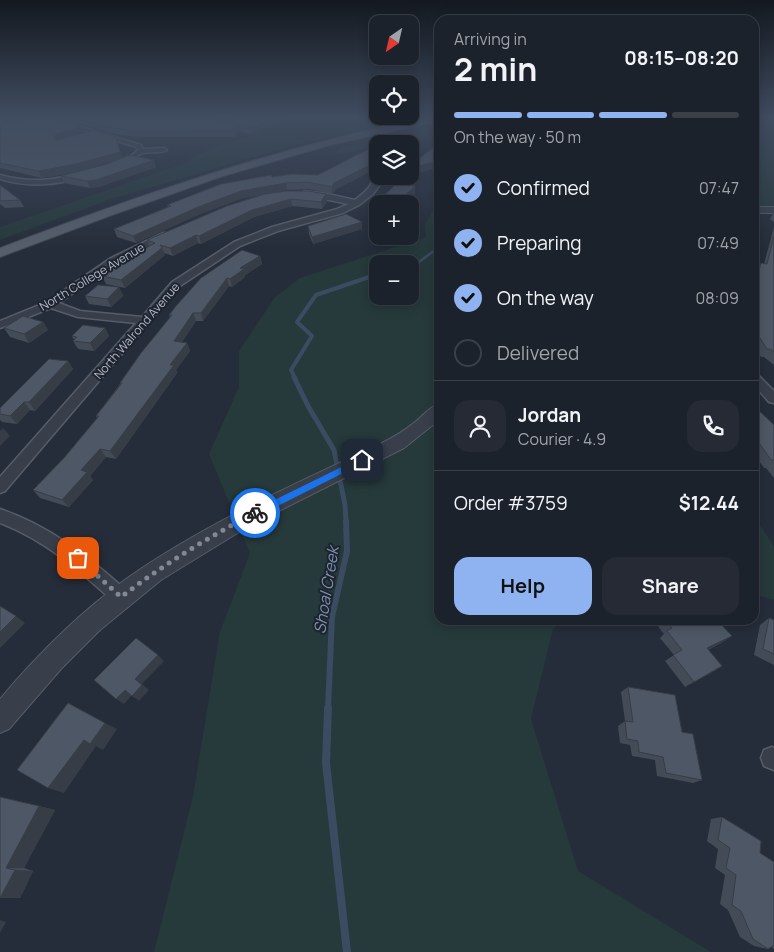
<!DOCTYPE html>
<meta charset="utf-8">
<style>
:root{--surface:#1c222c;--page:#252a34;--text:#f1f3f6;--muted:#a0a4a9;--line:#3a3f48;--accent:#8fb2f0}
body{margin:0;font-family:Manrope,sans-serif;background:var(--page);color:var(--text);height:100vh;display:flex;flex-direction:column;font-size:19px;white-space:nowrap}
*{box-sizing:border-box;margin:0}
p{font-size:16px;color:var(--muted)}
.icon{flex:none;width:28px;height:28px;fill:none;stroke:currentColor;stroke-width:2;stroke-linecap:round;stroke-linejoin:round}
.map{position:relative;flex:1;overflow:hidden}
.drawer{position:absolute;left:434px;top:15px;width:325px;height:610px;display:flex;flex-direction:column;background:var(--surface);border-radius:15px;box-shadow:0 2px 12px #0003,0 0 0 1px var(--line)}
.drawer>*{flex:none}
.needle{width:32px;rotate:214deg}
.controls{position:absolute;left:369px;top:15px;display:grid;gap:10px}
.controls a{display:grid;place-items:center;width:50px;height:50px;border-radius:10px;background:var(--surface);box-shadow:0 2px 12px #0003,0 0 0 1px var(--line);font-size:25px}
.pin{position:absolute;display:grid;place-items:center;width:42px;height:42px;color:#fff;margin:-21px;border-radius:10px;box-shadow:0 2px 8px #0006}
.courier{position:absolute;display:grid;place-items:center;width:50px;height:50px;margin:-25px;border:4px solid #1a73e8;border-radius:50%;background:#fff;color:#222;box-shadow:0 1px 6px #0007}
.headline em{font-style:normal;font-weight:700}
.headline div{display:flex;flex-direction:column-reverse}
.headline{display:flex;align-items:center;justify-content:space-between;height:85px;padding:0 20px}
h1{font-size:32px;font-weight:700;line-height:38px}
.bar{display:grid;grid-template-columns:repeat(4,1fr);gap:8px 5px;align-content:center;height:60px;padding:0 20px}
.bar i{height:6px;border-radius:4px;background:var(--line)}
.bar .selected{background:var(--accent)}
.bar p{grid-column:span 4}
.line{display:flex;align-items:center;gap:12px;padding:0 20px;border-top:1px solid var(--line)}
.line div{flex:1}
.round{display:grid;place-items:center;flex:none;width:52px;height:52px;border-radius:15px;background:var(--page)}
ol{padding:0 20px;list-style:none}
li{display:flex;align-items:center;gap:15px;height:55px}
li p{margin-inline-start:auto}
li .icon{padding:5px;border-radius:50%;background:var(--accent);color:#111;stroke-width:4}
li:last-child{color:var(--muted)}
li i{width:28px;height:28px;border:2px solid var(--line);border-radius:50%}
.action{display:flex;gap:10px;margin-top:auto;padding:10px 20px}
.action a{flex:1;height:58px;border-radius:15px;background:var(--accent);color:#111;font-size:20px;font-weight:700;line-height:58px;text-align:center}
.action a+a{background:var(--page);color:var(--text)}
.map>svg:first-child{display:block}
</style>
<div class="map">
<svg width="774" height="952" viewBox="0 0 774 952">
<rect width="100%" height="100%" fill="#252d3a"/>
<g fill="#26393b" fill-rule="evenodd">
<path d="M 303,117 L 417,117 L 302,143 L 108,200 L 0,240 L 0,227 L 180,165 L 212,148 Z"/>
<rect x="754" y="117" width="20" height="96"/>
<path d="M 439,125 L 439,134 C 429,138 420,136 410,138 C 399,139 389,144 378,144 L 377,146 L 346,154 L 333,154 L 343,147 L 414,134 Z"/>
<path d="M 439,185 L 439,620 L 563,620 L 553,629 L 531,719 L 578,871 L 711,952 L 154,952 L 193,796 L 220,632 L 250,553 L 209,454 L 239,387 L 239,351 L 275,297 L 300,278 L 426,237 L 425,226 L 436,204 ZM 378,264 L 410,264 L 410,296 L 378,296 Z"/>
<path d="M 754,515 L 774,547 L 774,600 L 754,594 Z"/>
</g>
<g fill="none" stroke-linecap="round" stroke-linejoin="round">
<path stroke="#3b4b62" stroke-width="2.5" d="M 410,266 L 415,265 L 439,247"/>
<path stroke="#3b4b62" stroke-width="4" d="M 295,378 L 291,370 L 312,336 L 297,322 L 316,295 L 378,274"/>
<path stroke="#3b4b62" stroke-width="5" d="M 294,377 L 308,406 L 334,450 L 345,505 L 346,522"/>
<path stroke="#3b4b62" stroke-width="6" d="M 328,709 L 332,617 L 347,551 L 346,521"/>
<path stroke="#3b4b62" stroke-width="8" d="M 328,708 L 326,763 L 347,952"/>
<g stroke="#565d69" stroke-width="3">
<g id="minor">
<path d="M 40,117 L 49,117 L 141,145 L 143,149 L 164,148 L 167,150 C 160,154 152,151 144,153 C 134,155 126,165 115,164 L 115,162 L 131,156 L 138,150 L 136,147 Z"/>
<path d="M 81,173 L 84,173 L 84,177 C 55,185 29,188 0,179 L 0,175 C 29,183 52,181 81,173 Z"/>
<path d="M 375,174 L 382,176 L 381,183 L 373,194 L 359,205 L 343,213 L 278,231 L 240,246 L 180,286 L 5,491 L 0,493 L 0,477 L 136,323 L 78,317 L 51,308 L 0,328 L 0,321 L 47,302 L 111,258 L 163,233 L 169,233 L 169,237 L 117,262 L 59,303 L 80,311 L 142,317 L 172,282 L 234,242 L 272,227 L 337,209 L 349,204 L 304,195 L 304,191 L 328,194 L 355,200 C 366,191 371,188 375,174 Z"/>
<path d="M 754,374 L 758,375 L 774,391 L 774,403 L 769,402 L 754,385 Z"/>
<path d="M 0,509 C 50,526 89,557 127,591 L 130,597 L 127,603 L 121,605 L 115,603 C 80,571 45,540 0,523 Z"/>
<path d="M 772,747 L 774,748 L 774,770 L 764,766 L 761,758 L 764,750 Z"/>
</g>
</g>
<g stroke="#565d69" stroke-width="2">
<g id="tertiary">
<rect x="754" y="207" width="20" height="6"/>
<path d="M 439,404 L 439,420 L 404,448 L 249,526 L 161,580 L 100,630 L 61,669 L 9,729 L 0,733 L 0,699 C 37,655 79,613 126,579 C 204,524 293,485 380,444 C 392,438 404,431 415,422 C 423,416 429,407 439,404 Z"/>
</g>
</g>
<g stroke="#414854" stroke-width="2">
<path id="primary" d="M 430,117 L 439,117 L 439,121 L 330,145 L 220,177 L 112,215 L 0,257 L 0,248 C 141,194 282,146 430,117 Z"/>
</g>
<use href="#minor" fill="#383f4b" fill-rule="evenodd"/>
<use href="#tertiary" fill="#383f4b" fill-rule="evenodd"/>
<use href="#primary" fill="#565e6b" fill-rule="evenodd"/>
</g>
<g fill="#434b57">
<path d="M 0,117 L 27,117 L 8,123 L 81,127 L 83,133 L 118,143 L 122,158 L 75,172 L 42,178 L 0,168 Z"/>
<path d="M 56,117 L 210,117 L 226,121 L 241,118 L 228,119 L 211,117 L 297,117 L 251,134 L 238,131 L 235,137 L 136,137 L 116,134 Z"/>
<path d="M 378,144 L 332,194 L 309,189 L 287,190 L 273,193 L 326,194 L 327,201 L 322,209 L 292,206 L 254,217 L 201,244 L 198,243 L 173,256 L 164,253 L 165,255 L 125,288 L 106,284 L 102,276 L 149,246 L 147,240 L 263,195 L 243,198 L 200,214 L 136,243 L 117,237 L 114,229 L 168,207 L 167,205 L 272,177 L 318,175 Z"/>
<path d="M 156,167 L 99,187 L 90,188 L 64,183 L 61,176 Z"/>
<path d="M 397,183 L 415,186 L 415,193 L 404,204 L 378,204 L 378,213 L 373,213 L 373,206 Z"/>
<path d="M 0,185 L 20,200 L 24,207 L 5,208 L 0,204 Z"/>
<path d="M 774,212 L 774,222 L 770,219 Z"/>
<path d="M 308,226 L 362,229 L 313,244 L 309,234 Z"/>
<path d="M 774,227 L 774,365 L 764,357 L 761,357 L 754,346 L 754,281 L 756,271 L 761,263 L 764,264 Z"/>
<path d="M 260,256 L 262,264 L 245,275 L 245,277 L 232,287 L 229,286 L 203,321 L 196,321 L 182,342 L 187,343 L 190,351 L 176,370 L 177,373 L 116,459 L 106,457 L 90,476 L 93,480 L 69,507 L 40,498 L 33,490 L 64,458 L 97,418 L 96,416 L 120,384 L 120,383 L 170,317 L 169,315 Z"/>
<path d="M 119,287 L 123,296 L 111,307 L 89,304 L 85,296 Z"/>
<path d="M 43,322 L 48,330 L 29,343 L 10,337 L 4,328 Z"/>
<path d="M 105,328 L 109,336 L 94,351 L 78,349 L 73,341 L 74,340 L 72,336 Z"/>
<path d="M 68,361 L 73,369 L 35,411 L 30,410 L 17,424 L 2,422 L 0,420 L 0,408 Z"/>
<path d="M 754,406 L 774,425 L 774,478 L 766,468 L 764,468 L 754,454 Z"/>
<path d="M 769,618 L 774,620 L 774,665 L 754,655 L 760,625 Z"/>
<path d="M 662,620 L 717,620 L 723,642 L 708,650 L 722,666 L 685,687 L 665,661 L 674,655 L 660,638 L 664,634 L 657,625 Z"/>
<path d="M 628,687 L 682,732 L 702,780 L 693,783 L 657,776 L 655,760 L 632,756 L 630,745 L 620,743 L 618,726 L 625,721 L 621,692 Z"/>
<path d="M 0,797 L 55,810 L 24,868 L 33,871 L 20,898 L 0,898 Z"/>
<path d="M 722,817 L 760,853 L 774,862 L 774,949 L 771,947 L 768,949 L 754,946 L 740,937 L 728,910 L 720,904 L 725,875 L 715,868 L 718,849 L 707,841 L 711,819 Z"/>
</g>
<g fill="#373d47">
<path d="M 5,117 L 27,117 L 6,123 L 3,121 L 4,117 Z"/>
<path d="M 228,117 L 244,117 L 228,119 Z"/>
<path d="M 280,117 L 297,117 L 251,134 L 250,128 Z"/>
<path d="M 237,125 L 238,131 L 235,137 L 234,130 Z"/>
<path d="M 81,127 L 84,133 L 57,144 L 54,138 L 56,134 Z"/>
<path d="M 116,137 L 122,158 L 75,172 L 42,178 L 38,171 Z"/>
<path d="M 154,160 L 156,167 L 99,187 L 90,188 L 87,181 Z"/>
<path d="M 439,160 L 439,167 L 410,176 L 410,169 Z"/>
<path d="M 378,161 L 378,168 L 335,190 L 332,194 L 332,187 L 334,183 Z"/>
<path d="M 286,183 L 287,190 L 243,198 L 200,214 L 136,243 L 133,236 L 198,207 L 241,191 Z"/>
<path d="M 415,186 L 415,193 L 404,204 L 396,204 Z"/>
<path d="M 326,194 L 327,201 L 322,209 L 321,202 Z"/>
<path d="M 291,199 L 292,206 L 254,217 L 201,244 L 199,236 L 252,210 Z"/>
<path d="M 362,222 L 362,229 L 313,244 L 312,237 Z"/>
<path d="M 196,235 L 198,243 L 173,256 L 170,248 Z"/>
<path d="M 162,248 L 165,255 L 125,288 L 121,280 Z"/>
<path d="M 260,256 L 262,264 L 245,275 L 245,277 L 232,287 L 230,279 L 240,268 Z"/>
<path d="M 227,278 L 229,286 L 203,321 L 201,313 Z"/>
<path d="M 119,287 L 123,296 L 111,307 L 107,299 Z"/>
<path d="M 193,313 L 196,321 L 177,350 L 174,341 Z"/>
<path d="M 43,322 L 48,330 L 29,343 L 24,334 Z"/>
<path d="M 105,328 L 109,336 L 94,351 L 90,343 Z"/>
<path d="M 187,343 L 190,351 L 176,370 L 177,373 L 116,459 L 110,451 L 170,365 Z"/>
<path d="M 68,361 L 73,369 L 35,411 L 29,402 Z"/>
<path d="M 24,402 L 30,410 L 17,424 L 10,416 Z"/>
<path d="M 3,428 L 10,436 L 0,446 L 0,431 Z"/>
<path d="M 100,449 L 106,457 L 90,476 L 93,480 L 69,507 L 62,500 L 81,470 Z"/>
<path d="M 16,616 L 25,623 L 0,648 L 0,632 Z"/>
<path d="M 732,636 L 723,642 L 699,654 L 707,648 Z"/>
<path d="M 158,655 L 164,661 L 142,684 L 149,690 L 139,701 L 132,696 L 135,679 Z"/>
<path d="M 722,666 L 713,672 L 685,687 L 694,682 Z"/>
<path d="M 125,690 L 132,695 L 124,704 L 116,699 Z"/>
<path d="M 105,723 L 117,729 L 103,750 L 96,746 L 64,793 L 48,788 L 84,740 Z"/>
<path d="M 39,806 L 55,810 L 24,868 L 6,868 Z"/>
<path d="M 15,870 L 33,871 L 20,898 L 0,898 Z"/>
<path d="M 0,920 L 6,922 L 0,933 Z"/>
</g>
<g fill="#4e5765" stroke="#373d47">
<path d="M 0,117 L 5,117 L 4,117 L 3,121 L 8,123 L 29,117 L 49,117 L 81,127 L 56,134 L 54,138 L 57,140 L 95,130 L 116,137 L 120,152 L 72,165 L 38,171 L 0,163 Z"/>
<path d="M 74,117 L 210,117 L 226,121 L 243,117 L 280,117 L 250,128 L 237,125 L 234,130 L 134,131 L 113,128 Z"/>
<path d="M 378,144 L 378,161 L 334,183 L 332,187 L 308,182 L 286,183 L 241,191 L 198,207 L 133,236 L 114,229 L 171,206 L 167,205 L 221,184 L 271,175 L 272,177 L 292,174 L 318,175 Z"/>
<path d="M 435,146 L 439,147 L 439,160 L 410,169 L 410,166 Z"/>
<path d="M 130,155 L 154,160 L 96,180 L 87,181 L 61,176 L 107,164 Z"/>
<path d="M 397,183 L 415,186 L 396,204 L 378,204 L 378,206 L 373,206 Z"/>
<path d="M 0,185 L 20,200 L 1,201 L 0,200 Z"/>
<path d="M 286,191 L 308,191 L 326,194 L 321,202 L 291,199 L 252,210 L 199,236 L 196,235 L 170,248 L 160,245 L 162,248 L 121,280 L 102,276 L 121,262 L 155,243 L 147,240 L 227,206 L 265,194 Z"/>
<path d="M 346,214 L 362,222 L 312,237 L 308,226 Z"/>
<path d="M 774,236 L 774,352 L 770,349 L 767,349 L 754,329 L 754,290 L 761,263 L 767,264 Z"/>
<path d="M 242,250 L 260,256 L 240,268 L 244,269 L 230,279 L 227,278 L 201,313 L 193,313 L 174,341 L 187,343 L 170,365 L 174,365 L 110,451 L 100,449 L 81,470 L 87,472 L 62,500 L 33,490 L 64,458 L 99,416 L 96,416 L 122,383 L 120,383 L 141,353 L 172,315 L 169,315 L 176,306 L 201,278 Z"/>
<path d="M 98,285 L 119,287 L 107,299 L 85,296 Z"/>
<path d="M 23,316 L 43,322 L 24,334 L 4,328 Z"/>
<path d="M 83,325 L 105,328 L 90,343 L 73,341 L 77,337 L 72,336 Z"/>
<path d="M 49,359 L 68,361 L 29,402 L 24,402 L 10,416 L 0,414 L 0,408 Z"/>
<path d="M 754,406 L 774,425 L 774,460 L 771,460 L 754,436 Z"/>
<path d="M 0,606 L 16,616 L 0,632 Z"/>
<path d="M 769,618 L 774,620 L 774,654 L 763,649 Z"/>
<path d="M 665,620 L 717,620 L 732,636 L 707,648 L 722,666 L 694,682 L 673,655 L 682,650 L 667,631 L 672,628 Z"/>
<path d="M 136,638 L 158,655 L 135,679 L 142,685 L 132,696 L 125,690 L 116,699 L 94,680 Z"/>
<path d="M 628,687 L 675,695 L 682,732 L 693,734 L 702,780 L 666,773 L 663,757 L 639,752 L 638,741 L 627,739 L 625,721 L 633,722 Z"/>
<path d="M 68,703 L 105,723 L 90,744 L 84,740 L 48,788 L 17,770 Z"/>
<path d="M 0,797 L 39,806 L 6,868 L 15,870 L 0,898 Z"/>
<path d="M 722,817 L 761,841 L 760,853 L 774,862 L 774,945 L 768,949 L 753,939 L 741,911 L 732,905 L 736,875 L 726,868 L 730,848 L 718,840 Z"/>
</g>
<linearGradient id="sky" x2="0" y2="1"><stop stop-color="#141920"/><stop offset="0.47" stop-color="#404c60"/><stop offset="1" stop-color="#404c60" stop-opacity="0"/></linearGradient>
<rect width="774" height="250" fill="url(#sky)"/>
<path fill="#1a73e8" d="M 362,457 L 365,458 L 365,462 L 258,516 L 252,516 L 252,511 Z"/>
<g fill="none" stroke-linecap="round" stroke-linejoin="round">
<path stroke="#828995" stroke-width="5" stroke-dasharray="0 9" d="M 78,558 L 121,597 C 163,565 208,537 255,513"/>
</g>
<g text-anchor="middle" stroke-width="4" stroke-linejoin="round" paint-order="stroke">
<g font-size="12" fill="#b4bac6" stroke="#1d2430">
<text transform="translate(92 277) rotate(-31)" y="4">North College Avenue</text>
<text transform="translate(137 331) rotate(-49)" y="4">North Walrond Avenue</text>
</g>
<g font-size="16" font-style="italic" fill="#7d90ac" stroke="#1d2430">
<text transform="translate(326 590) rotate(-81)" y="6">Shoal Creek</text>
</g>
</g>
</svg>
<div class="controls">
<a><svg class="needle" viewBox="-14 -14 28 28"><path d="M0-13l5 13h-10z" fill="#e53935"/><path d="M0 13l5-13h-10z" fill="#a0a4a9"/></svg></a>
<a><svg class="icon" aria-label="locate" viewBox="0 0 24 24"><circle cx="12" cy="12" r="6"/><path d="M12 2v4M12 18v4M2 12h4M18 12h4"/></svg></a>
<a><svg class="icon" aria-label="layers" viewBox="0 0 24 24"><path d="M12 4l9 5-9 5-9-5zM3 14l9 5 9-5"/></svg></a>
<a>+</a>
<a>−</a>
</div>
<div class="pin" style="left:78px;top:558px;background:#ea580c"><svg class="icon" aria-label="bag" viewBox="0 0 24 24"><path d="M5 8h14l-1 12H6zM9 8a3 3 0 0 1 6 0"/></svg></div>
<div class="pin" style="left:362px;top:460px;background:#1f2937"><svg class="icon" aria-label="home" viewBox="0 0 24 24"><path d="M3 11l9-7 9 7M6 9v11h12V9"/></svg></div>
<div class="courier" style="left:255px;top:513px"><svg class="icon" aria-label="bike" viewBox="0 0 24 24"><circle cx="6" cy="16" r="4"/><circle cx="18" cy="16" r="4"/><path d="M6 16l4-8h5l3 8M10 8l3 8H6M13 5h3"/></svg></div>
<section class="drawer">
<div class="headline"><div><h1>2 min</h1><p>Arriving in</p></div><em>08:15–08:20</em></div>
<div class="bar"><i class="selected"></i><i class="selected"></i><i class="selected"></i><i></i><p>On the way · 50 m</p></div>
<ol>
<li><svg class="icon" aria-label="check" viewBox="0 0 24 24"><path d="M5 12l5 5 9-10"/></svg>Confirmed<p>07:47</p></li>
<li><svg class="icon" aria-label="check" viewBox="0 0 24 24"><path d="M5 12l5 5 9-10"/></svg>Preparing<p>07:49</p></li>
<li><svg class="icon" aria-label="check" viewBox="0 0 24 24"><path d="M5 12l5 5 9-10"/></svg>On the way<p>08:09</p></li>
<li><i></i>Delivered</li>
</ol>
<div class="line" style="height:90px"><a class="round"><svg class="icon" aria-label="person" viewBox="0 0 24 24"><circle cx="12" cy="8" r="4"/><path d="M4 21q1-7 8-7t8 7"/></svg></a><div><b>Jordan</b><p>Courier · 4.9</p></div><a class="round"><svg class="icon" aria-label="phone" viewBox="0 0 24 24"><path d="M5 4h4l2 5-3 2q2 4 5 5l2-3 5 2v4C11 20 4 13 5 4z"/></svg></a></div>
<div class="line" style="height:65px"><div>Order #3759</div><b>$12.44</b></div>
<div class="action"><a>Help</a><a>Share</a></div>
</section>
</div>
